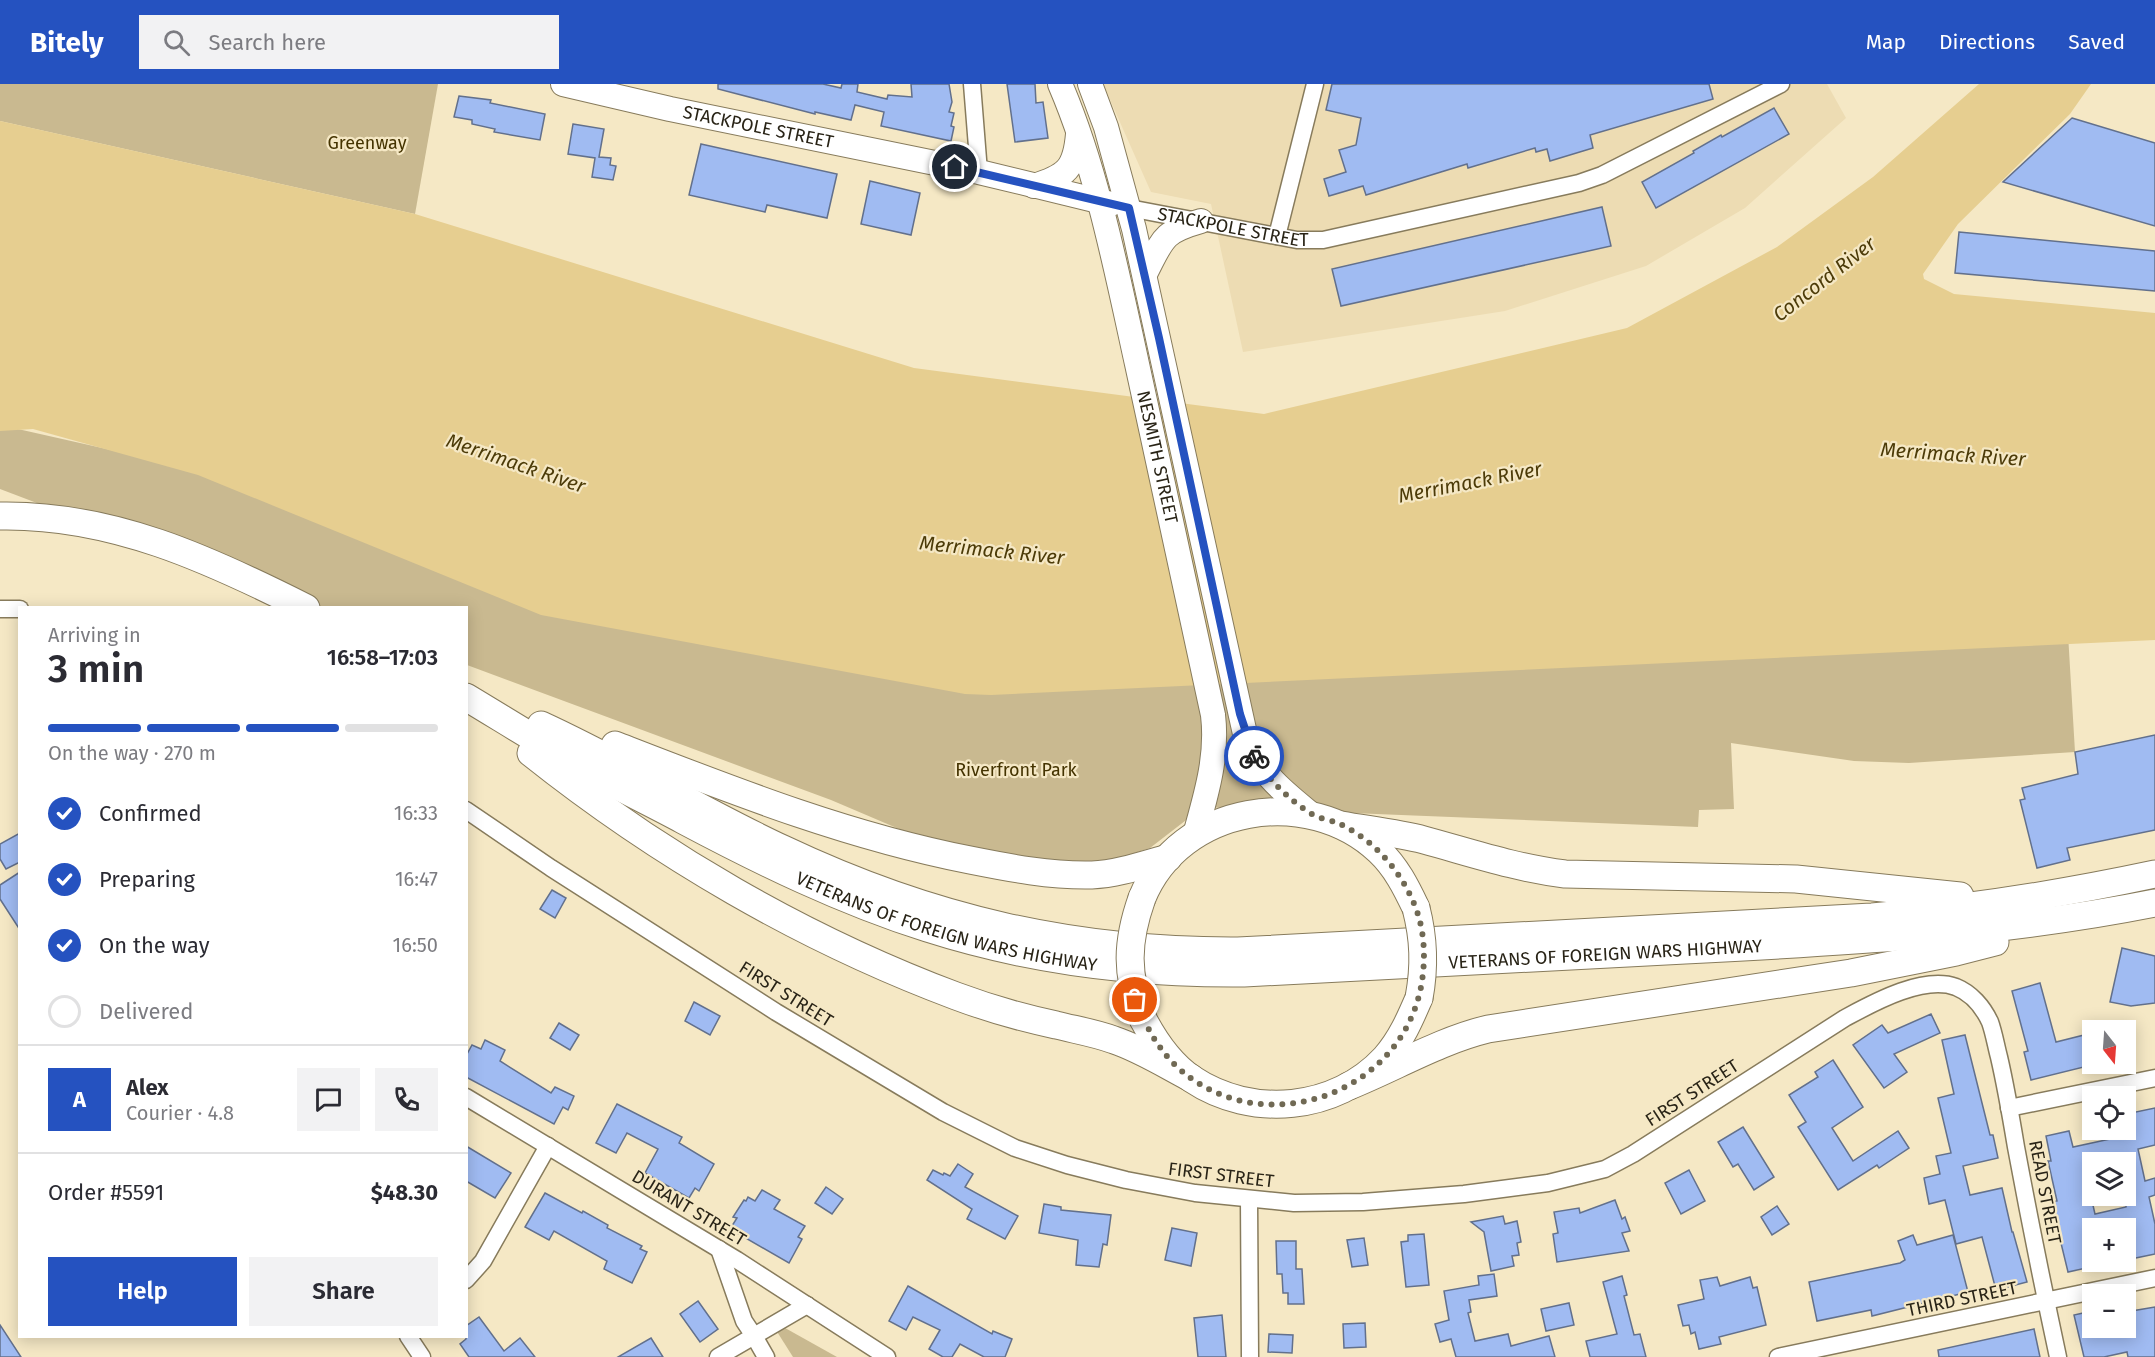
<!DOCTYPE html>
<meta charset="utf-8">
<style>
:root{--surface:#fff;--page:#f2f2f3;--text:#2b2b33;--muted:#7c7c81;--line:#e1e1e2;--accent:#2552c0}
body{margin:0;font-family:"Fira Sans",sans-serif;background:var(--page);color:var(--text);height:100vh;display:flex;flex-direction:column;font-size:22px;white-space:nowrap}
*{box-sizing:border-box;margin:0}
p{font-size:20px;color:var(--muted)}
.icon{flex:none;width:33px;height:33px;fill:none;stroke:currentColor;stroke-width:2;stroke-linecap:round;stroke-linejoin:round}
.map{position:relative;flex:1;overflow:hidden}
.details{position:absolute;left:18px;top:522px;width:450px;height:732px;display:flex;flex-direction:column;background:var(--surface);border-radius:0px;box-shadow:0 3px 15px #0003}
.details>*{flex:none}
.needle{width:39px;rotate:163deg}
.buttons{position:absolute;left:2082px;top:936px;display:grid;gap:12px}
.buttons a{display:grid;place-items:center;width:54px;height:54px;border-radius:0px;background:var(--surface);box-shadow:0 3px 15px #0003;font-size:30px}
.pin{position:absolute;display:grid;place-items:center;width:51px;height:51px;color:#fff;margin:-26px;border:3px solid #fff;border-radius:50%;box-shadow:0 2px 6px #0007}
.courier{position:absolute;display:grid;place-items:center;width:60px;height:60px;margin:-30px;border:4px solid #2552c0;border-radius:50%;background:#fff;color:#222;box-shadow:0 2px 8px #0007}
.head em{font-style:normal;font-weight:600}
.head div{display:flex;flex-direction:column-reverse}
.head{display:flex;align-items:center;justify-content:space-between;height:102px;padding:0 30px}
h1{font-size:39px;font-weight:600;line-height:45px}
.bar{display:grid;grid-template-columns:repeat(4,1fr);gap:9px 6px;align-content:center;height:72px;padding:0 30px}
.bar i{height:8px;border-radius:4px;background:var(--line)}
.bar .selected{background:var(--accent)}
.bar p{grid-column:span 4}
.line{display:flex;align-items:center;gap:15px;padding:0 30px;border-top:2px solid var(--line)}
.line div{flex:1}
.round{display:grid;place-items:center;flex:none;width:63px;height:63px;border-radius:0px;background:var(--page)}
ol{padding:0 30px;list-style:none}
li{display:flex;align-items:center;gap:18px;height:66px}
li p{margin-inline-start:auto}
li .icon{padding:6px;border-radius:50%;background:var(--accent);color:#fff;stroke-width:4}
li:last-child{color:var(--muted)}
li i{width:33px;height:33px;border:3px solid var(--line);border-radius:50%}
.primary-button{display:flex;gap:12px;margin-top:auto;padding:12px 30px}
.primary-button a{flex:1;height:69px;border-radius:0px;background:var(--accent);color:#fff;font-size:24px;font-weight:600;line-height:69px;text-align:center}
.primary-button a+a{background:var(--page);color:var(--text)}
header{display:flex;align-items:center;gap:36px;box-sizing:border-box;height:84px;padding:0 30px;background:var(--accent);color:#fff}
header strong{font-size:28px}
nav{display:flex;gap:33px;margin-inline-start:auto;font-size:21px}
.search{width:420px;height:54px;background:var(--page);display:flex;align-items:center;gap:15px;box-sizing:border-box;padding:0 21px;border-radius:0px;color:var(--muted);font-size:22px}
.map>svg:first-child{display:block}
</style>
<header>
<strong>Bitely</strong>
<div class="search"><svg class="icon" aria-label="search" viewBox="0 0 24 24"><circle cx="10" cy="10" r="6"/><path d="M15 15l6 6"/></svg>Search here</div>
<nav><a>Map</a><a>Directions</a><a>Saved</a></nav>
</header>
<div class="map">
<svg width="2155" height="1273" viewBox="0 0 2155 1273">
<rect width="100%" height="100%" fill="#f5e8c5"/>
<path fill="#eddcb3" d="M 1103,0 L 1827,0 L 1846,34 L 1745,124 L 1646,182 L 1505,227 L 1243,268 L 1211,120 L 1151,108 Z"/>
<g fill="#c9b990">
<path d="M 0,0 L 438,0 L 415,130 L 0,37 Z"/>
<path d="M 0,341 L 169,379 L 2067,533 L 2075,668 L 1909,679 L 1854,677 L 1731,659 L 1734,725 L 1699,726 L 1698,743 L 1203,723 L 1150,764 L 1068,791 L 993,785 L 831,716 L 467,581 L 466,524 L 311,523 L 0,405 Z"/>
<path d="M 769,1235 L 837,1273 L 793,1273 Z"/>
</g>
<path fill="#e6ce90" d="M 1979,0 L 2091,0 L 2070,30 L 1958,140 L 1923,190 L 1924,195 L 1954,210 L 2155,229 L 2155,556 L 991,611 L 965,610 L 541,531 L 198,391 L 33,345 L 0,347 L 0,37 L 415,130 L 914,284 L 1264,330 L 1627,244 L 1777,163 L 1873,93 Z"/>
<g fill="#a0bbf2" stroke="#62708c" stroke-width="1.5" fill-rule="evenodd">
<path d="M 718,0 L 823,0 L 841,4 L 842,0 L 858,0 L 857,8 L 887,15 L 888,11 L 912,13 L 911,0 L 949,0 L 952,18 L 949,28 L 954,29 L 951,42 L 954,43 L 951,57 L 881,42 L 884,28 L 855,21 L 851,36 L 815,28 L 815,30 L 718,5 Z"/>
<path d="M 1007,0 L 1035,0 L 1036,19 L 1043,18 L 1048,54 L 1015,58 Z"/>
<path d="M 1332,0 L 1709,0 L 1713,15 L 1590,51 L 1593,64 L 1550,77 L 1547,65 L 1536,68 L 1535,64 L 1468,84 L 1467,80 L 1366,111 L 1363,102 L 1329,112 L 1324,95 L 1346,88 L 1339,66 L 1356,61 L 1361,34 L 1326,26 Z"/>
<path d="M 459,12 L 491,16 L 490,19 L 545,30 L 540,56 L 494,48 L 495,45 L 472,40 L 472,36 L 454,33 Z"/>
<path d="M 1774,24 L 1789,50 L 1656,124 L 1642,98 L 1694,69 L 1693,67 L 1721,51 L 1722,53 Z"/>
<path d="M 2072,34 L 2155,59 L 2155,142 L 2003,98 Z"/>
<path d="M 573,40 L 604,45 L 599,73 L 611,74 L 610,81 L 616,82 L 613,96 L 592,93 L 595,74 L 568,70 Z"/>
<path d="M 701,60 L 837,90 L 827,134 L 767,121 L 765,128 L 689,111 Z"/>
<path d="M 870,97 L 920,109 L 911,151 L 861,140 Z"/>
<path d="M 1602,123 L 1611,162 L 1341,222 L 1332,185 Z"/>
<path d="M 1959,148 L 2155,167 L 2155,207 L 1955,189 Z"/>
<path d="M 2155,651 L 2155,746 L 2067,764 L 2070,776 L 2037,784 L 2020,716 L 2025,715 L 2022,704 L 2078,690 L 2075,668 Z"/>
<path d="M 20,749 L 20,778 L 6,785 L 0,775 L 0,760 Z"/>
<path d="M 20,788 L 20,846 L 0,815 L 0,801 Z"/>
<path d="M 552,806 L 566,814 L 555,834 L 540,825 Z"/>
<path d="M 2122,864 L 2155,872 L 2155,919 L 2131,922 L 2110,918 Z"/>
<path d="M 2040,899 L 2056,958 L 2092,949 L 2092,981 L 2031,996 L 2024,968 L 2028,967 L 2012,907 Z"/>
<path d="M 694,918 L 720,932 L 710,951 L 685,937 Z"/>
<path d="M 1931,930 L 1940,949 L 1894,970 L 1907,988 L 1884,1004 L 1853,961 L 1882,941 L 1888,949 Z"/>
<path d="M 559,939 L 579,951 L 570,966 L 550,954 Z"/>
<path d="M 1965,951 L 1990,1051 L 1993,1051 L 1998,1074 L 1963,1082 L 1970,1111 L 2002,1104 L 2012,1148 L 2013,1148 L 2027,1198 L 1996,1206 L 1982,1153 L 1956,1160 L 1945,1116 L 1929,1120 L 1924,1094 L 1940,1090 L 1936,1072 L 1951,1069 L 1938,1014 L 1954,1010 L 1942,956 Z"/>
<path d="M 485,956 L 505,966 L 500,977 L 551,1009 L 555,1003 L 574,1012 L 568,1026 L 563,1023 L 554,1040 L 466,993 L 466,972 L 472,961 L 481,965 Z"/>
<path d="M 1833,976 L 1863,1023 L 1832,1044 L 1853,1077 L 1898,1047 L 1909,1064 L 1879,1084 L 1877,1081 L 1838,1106 L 1798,1043 L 1806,1038 L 1789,1011 L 1818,993 L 1815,988 Z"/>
<path d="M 617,1020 L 682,1053 L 679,1059 L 714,1080 L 699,1107 L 695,1104 L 689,1114 L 645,1089 L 658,1065 L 627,1049 L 616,1069 L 596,1059 Z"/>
<path d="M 2155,1024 L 2155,1061 L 2138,1065 L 2145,1097 L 2155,1094 L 2155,1111 L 2149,1113 L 2155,1140 L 2155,1170 L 2126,1176 L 2126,1144 L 2083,1144 L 2091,1183 L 2068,1188 L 2051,1118 L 2057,1117 L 2048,1077 L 2051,1077 L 2046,1052 L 2069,1047 L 2073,1063 L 2115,1054 L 2113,1046 L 2126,1046 L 2126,1030 ZM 2083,1078 L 2126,1078 L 2126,1123 L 2095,1130 Z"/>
<path d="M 1743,1043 L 1774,1093 L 1754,1106 L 1738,1080 L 1733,1083 L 1718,1058 Z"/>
<path d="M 466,1062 L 511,1089 L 495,1114 L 466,1097 Z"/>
<path d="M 958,1080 L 973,1090 L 965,1103 L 1018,1132 L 1005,1155 L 967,1135 L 972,1125 L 927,1096 L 933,1086 L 943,1091 L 944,1089 L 950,1092 Z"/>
<path d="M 1689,1086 L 1705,1117 L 1681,1130 L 1665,1099 Z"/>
<path d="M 826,1103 L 843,1115 L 832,1130 L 815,1119 Z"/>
<path d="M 762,1106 L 780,1116 L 774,1125 L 805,1142 L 798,1153 L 802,1155 L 789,1179 L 730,1145 L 737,1134 L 733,1133 L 744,1116 L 746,1117 L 748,1113 L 755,1117 Z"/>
<path d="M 545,1109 L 582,1129 L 583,1127 L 608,1141 L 607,1144 L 642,1162 L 640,1165 L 647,1168 L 632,1199 L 604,1185 L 607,1177 L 554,1147 L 549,1156 L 525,1143 Z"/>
<path d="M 1615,1116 L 1622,1135 L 1625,1133 L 1630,1147 L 1622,1149 L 1629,1167 L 1557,1178 L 1553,1150 L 1558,1149 L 1554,1128 L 1579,1124 L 1580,1129 Z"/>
<path d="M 1044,1120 L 1061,1123 L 1061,1126 L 1111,1131 L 1107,1161 L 1103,1160 L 1099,1183 L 1076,1181 L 1078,1156 L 1039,1149 Z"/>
<path d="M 1777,1122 L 1789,1140 L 1772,1151 L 1761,1133 Z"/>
<path d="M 1503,1132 L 1505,1140 L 1517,1137 L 1521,1158 L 1517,1159 L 1519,1171 L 1512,1172 L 1514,1182 L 1491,1187 L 1484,1148 L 1471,1138 Z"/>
<path d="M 1172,1144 L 1197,1149 L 1191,1182 L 1165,1176 Z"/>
<path d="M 1424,1150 L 1429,1201 L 1406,1203 L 1401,1158 L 1408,1157 L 1408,1151 Z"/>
<path d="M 1913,1151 L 1917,1161 L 1953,1151 L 1968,1208 L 1872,1232 L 1871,1226 L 1817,1237 L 1809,1198 L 1900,1179 L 1905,1176 L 1898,1157 Z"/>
<path d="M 1364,1154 L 1368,1181 L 1352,1183 L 1347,1156 Z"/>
<path d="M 1276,1157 L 1296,1157 L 1296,1185 L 1302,1185 L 1304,1220 L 1288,1220 L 1288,1209 L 1283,1209 L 1282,1190 L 1277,1190 Z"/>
<path d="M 1494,1190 L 1497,1212 L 1469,1216 L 1471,1228 L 1468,1229 L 1475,1257 L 1508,1250 L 1511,1262 L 1549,1252 L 1555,1273 L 1456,1273 L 1451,1255 L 1440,1258 L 1435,1240 L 1449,1236 L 1444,1207 L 1479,1201 L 1478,1192 Z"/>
<path d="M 1622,1192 L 1627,1211 L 1624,1212 L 1634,1251 L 1640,1250 L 1646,1273 L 1590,1273 L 1586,1257 L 1617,1250 L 1603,1198 Z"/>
<path d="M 1717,1193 L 1720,1202 L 1750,1193 L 1753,1204 L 1757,1203 L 1766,1241 L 1719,1253 L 1721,1260 L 1699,1265 L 1695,1248 L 1691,1250 L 1689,1241 L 1683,1242 L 1678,1221 L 1704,1215 L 1700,1196 Z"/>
<path d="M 908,1202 L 992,1250 L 993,1247 L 1012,1255 L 1005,1273 L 984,1273 L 960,1260 L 952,1273 L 943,1273 L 929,1265 L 940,1246 L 913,1233 L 906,1246 L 889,1237 Z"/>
<path d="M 698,1217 L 718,1245 L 700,1258 L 680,1230 Z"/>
<path d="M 1569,1219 L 1574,1241 L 1546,1247 L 1541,1225 Z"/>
<path d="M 2155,1223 L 2155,1273 L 2128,1273 L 2127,1268 L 2104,1273 L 2084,1273 L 2074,1231 L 2092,1227 L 2092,1244 L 2126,1244 L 2126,1228 Z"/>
<path d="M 1222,1231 L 1226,1273 L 1198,1273 L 1194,1234 Z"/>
<path d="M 479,1233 L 504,1267 L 520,1254 L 535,1273 L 469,1273 L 460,1260 L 466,1255 L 466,1242 Z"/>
<path d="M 1365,1239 L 1366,1263 L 1344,1264 L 1343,1240 Z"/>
<path d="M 0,1241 L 21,1273 L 0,1273 Z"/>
<path d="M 2034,1245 L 2040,1273 L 1939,1273 L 1938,1266 Z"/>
<path d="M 1269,1250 L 1293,1251 L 1292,1269 L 1268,1268 Z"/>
<path d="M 651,1254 L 663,1273 L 618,1273 Z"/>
</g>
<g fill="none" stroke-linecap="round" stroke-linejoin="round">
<g stroke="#877b5c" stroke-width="19">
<g id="street">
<path d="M 972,0 L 979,88"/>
<path id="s1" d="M 1129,124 L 1297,156 L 1323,156 L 1579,99 L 1602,91 L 1781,0"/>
<path d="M 1277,152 L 1315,0"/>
<path d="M 0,525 L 20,525"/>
<path d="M 466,726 L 551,784 L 776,928 L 943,1028 L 1015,1064 L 1067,1081 L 1126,1096 L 1195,1109 L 1294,1119 L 1363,1118 L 1464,1110 L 1548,1099 L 1605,1085 L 1633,1070 L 1845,934 C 1873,919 1923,891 1956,903 C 1971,909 1983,923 1990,938 C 1994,949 1996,962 1999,973 C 2006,1003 2011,1033 2016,1063 C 2029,1133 2043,1203 2058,1273"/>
<path d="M 466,1013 L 737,1176 L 887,1273"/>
<path d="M 2009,1024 L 2155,994"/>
<path d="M 1249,1115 L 1250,1273"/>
<path d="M 466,1196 L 483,1177 L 548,1062"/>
<path d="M 408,1252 L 422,1273"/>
<path d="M 718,1273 L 754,1252 L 744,1237 L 719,1165"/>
<path d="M 766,1273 L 754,1252 L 807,1221"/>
<path d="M 1778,1273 L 2155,1194"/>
</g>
</g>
<g stroke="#877b5c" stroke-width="26">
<g id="secondary">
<path id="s2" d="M 563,0 L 670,25 L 979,88 L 1111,120"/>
<path id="s3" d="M 1060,0 C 1097,86 1117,189 1137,280 C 1163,397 1188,514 1213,631 C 1218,673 1206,711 1195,751"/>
<path d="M 1090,0 L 1106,43 L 1134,145 L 1245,650 C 1261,691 1279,704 1312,731"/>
<path d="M 1034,102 C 1066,92 1075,85 1078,50"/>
<path d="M 1145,190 C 1163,155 1162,148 1201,137"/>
</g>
</g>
<g stroke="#877b5c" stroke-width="29">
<g id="primary">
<path d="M 0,432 C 111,430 209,475 306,524"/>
<path id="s4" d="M 466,613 C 501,634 536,656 571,676 C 607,698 646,716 683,736 C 762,778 842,817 927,844 C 1030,877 1137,890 1244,889 C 1391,882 1538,874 1685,866 C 1843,858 2000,850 2155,819"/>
<path d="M 541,641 C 624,679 701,727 783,765 C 931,835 1074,868 1238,867 L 1872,833 C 1967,825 2061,810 2155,790"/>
<path d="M 615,661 C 731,706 847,752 970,776 C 1010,784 1051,792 1092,791 C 1117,790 1143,781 1168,774"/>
<path d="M 531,669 C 659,771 804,855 956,912 C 988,924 1023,934 1056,941 C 1076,946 1095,949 1114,956 C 1141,965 1166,981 1191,994"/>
<path d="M 1341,741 C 1369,746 1397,749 1424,756 C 1472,769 1516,784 1565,790 L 1796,795 L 1960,812"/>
<path d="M 1142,814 C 1180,721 1308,700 1379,767 C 1396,783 1406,803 1416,824"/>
<path d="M 1143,935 C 1155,958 1170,980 1192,995 C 1252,1035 1336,1027 1385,974 C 1401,956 1410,935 1419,914"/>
<path d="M 1349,1002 C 1396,983 1439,957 1488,945 L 1851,889 L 1956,868 L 1995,858"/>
</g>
</g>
<use href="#street" stroke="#fff" stroke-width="16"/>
<use href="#secondary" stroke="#fff" stroke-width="24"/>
<use href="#primary" stroke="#fff" stroke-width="27"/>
<g stroke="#877b5c" stroke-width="29" stroke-linecap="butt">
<g id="primary-bridge">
<path d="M 1142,814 C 1126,859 1126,891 1143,935"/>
<path d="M 1416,824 C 1424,855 1425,882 1419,914"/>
</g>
</g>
<use href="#primary-bridge" stroke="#fff" stroke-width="27"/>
</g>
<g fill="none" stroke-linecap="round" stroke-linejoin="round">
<path stroke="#706954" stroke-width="6" stroke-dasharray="0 10.8" d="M 1135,916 C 1145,940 1156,962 1175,981 C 1257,1060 1399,1014 1421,903 C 1426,876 1425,847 1415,822 C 1401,787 1375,757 1340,740 C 1331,736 1319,735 1310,729 C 1287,714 1268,695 1254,672"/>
<path stroke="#2552c0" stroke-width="8" d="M 955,83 L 1129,124 L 1159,254 L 1240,630 L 1254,672"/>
</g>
<g text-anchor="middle" stroke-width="4.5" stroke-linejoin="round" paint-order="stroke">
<g font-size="18" fill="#292417" stroke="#f5e8c5">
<text dy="6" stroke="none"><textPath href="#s2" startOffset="200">STACKPOLE STREET</textPath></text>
<text dy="6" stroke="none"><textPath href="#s1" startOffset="106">STACKPOLE STREET</textPath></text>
<text dy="6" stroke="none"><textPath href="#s3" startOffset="386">NESMITH STREET</textPath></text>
<text dy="6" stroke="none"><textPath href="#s4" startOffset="534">VETERANS OF FOREIGN WARS HIGHWAY</textPath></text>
<text dy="6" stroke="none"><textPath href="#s4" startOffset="1200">VETERANS OF FOREIGN WARS HIGHWAY</textPath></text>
<text transform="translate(786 910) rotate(32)" y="6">FIRST STREET</text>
<text transform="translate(1692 1009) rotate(-33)" y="6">FIRST STREET</text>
<text transform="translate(1221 1091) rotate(7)" y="6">FIRST STREET</text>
<text transform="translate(2045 1108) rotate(79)" y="6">READ STREET</text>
<text transform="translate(689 1124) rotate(31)" y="6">DURANT STREET</text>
<text transform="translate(1962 1215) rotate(-12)" y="6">THIRD STREET</text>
</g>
<g font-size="18" fill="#430" stroke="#f5e8c5">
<text x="367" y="65">Greenway</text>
<text x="1016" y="692">Riverfront Park</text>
</g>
<g font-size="20" font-style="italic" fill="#4c3b08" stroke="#f5e8c5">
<text transform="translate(1824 195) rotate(-38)" y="7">Concord River</text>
<text transform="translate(1953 370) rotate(4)" y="7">Merrimack River</text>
<text transform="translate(516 379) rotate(19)" y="7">Merrimack River</text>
<text transform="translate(1470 398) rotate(-11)" y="7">Merrimack River</text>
<text transform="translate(992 466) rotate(6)" y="7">Merrimack River</text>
</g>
</g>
</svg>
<div class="buttons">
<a><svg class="needle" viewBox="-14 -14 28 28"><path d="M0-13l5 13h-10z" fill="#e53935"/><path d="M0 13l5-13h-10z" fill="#7c7c81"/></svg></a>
<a><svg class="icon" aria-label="locate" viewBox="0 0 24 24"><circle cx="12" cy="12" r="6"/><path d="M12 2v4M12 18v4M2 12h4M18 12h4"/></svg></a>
<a><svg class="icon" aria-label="layers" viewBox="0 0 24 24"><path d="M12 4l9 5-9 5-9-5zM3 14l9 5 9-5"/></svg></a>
<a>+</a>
<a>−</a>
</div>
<div class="pin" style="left:1135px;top:916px;background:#ea580c"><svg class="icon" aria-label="bag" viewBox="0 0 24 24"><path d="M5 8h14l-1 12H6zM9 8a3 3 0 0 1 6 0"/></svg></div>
<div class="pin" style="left:955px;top:83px;background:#1f2937"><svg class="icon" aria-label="home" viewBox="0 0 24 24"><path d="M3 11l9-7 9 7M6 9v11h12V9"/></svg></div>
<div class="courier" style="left:1254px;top:672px"><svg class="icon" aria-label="bike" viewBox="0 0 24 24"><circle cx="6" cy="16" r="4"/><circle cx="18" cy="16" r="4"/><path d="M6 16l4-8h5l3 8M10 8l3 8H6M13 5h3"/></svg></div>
<section class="details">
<div class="head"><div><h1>3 min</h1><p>Arriving in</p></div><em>16:58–17:03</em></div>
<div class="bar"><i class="selected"></i><i class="selected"></i><i class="selected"></i><i></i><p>On the way · 270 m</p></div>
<ol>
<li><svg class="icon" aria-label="check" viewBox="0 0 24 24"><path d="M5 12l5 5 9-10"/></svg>Confirmed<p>16:33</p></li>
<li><svg class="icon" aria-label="check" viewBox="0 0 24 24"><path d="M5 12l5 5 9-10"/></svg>Preparing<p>16:47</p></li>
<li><svg class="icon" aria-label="check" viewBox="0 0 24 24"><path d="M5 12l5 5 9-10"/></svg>On the way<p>16:50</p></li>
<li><i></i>Delivered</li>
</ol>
<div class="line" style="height:108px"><b class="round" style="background:var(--accent);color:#fff">A</b><div><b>Alex</b><p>Courier · 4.8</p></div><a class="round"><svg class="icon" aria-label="chat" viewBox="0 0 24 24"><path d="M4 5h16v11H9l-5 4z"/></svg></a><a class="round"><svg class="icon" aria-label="phone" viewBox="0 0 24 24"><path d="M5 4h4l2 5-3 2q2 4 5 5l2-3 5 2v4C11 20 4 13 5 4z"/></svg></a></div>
<div class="line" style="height:78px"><div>Order #5591</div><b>$48.30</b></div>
<div class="primary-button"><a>Help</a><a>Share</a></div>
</section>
</div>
